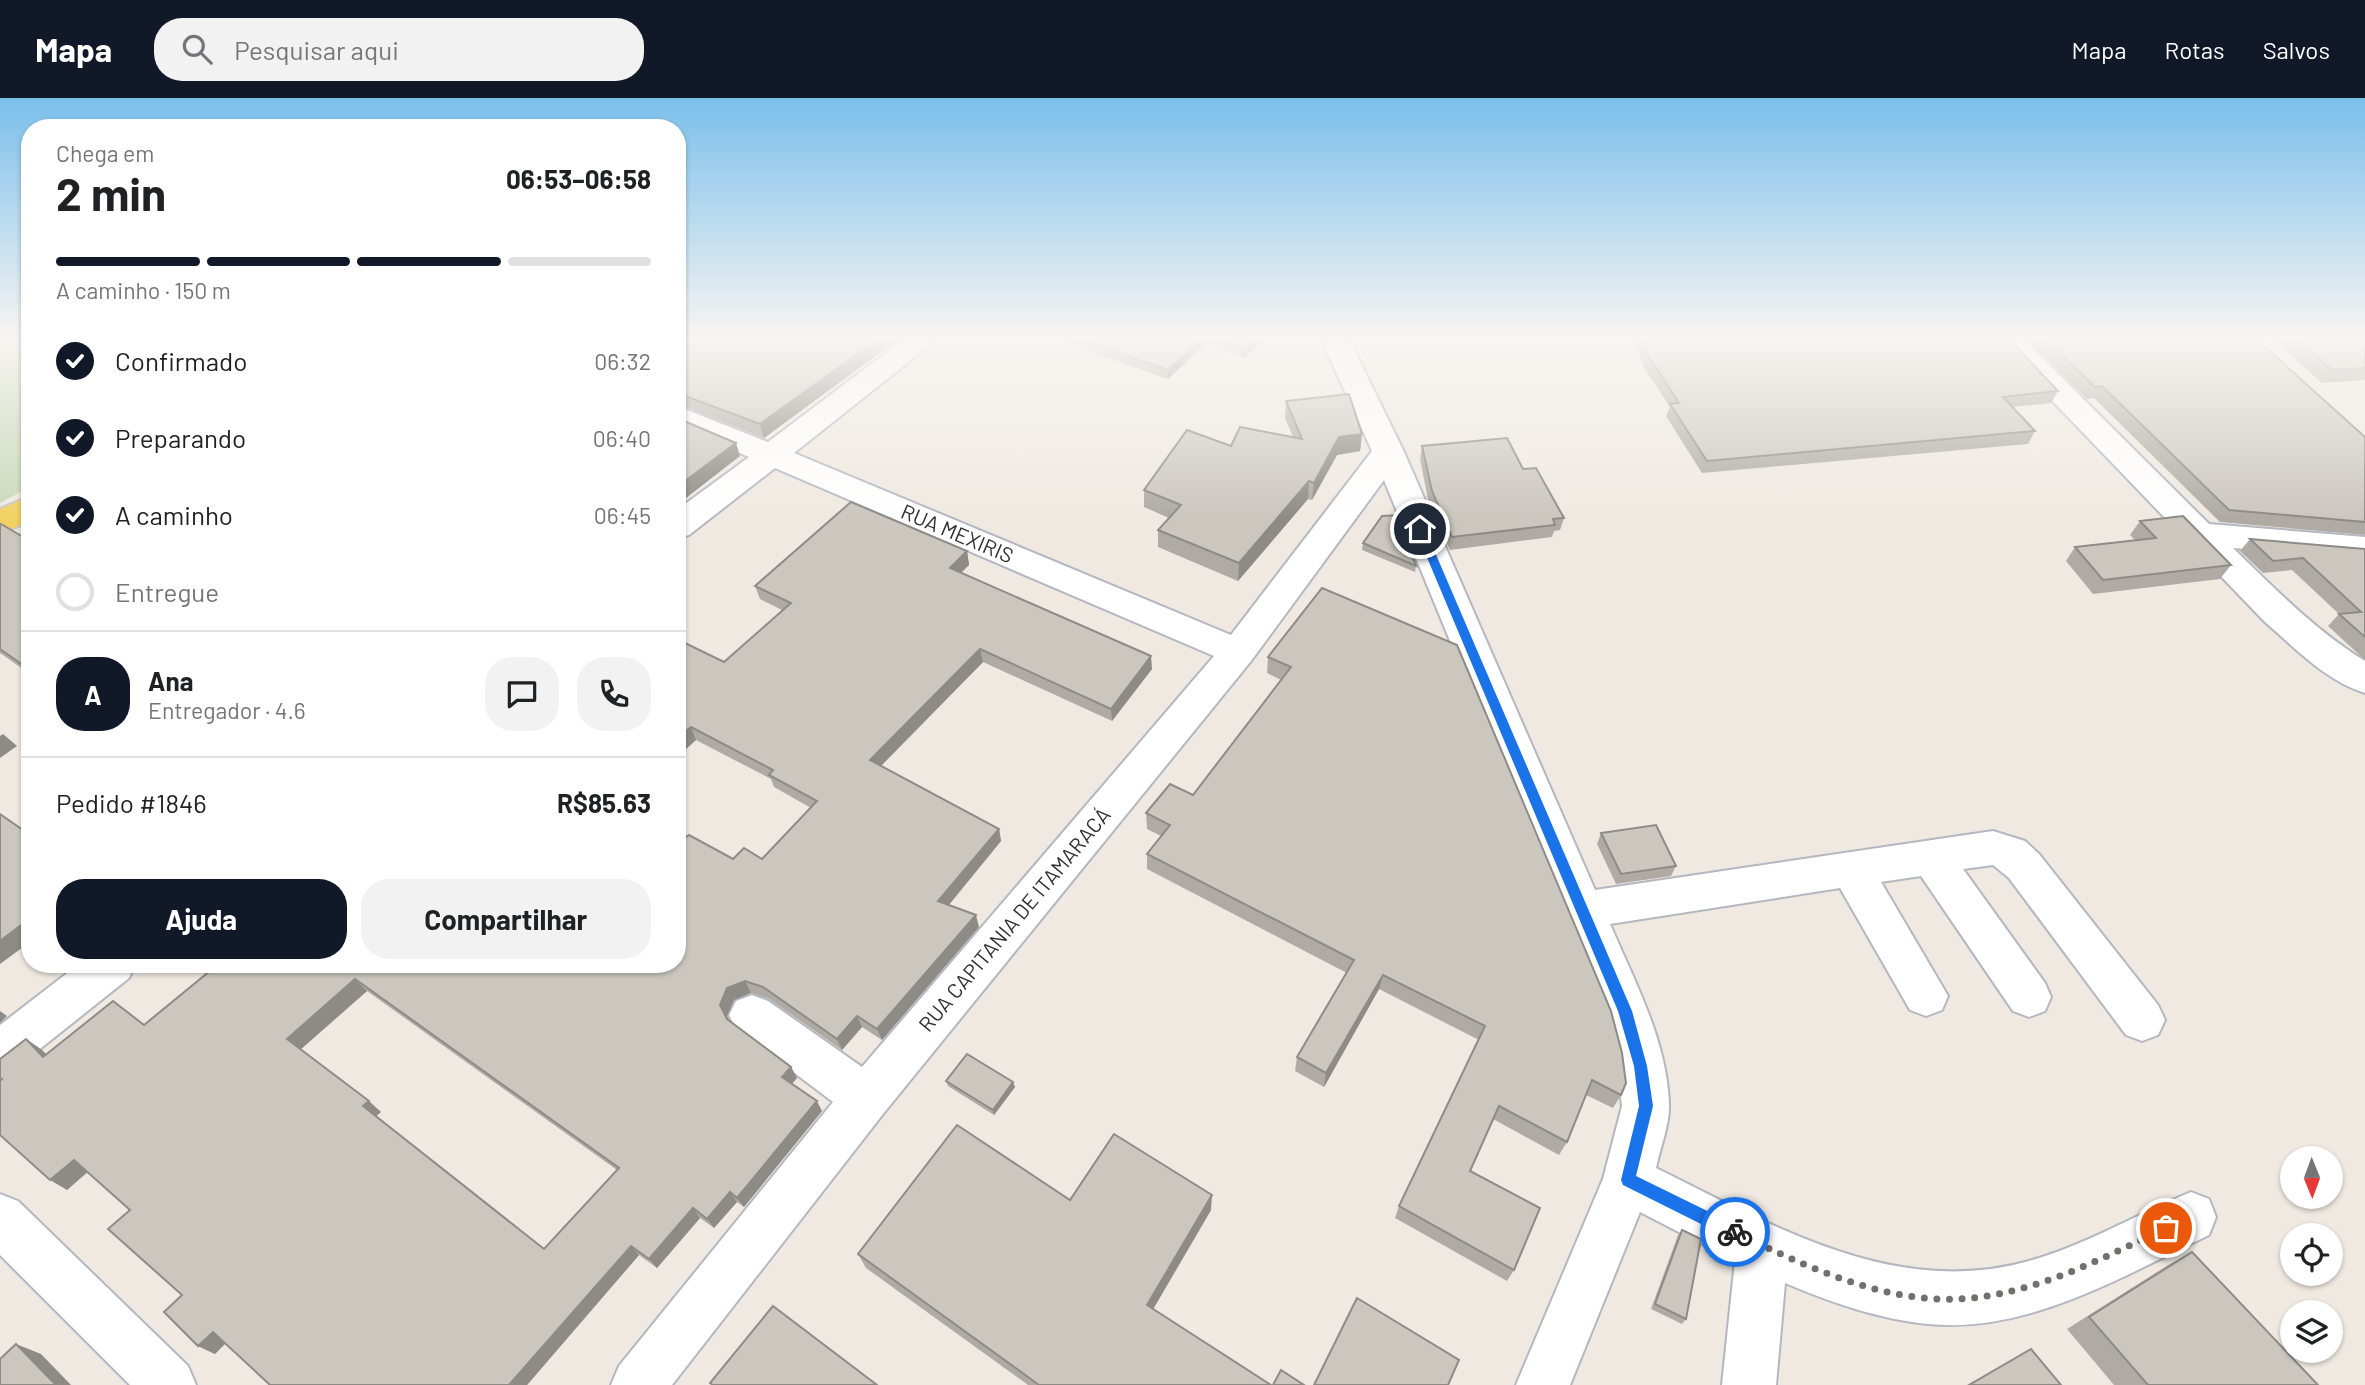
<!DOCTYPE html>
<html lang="pt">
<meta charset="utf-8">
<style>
:root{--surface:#fff;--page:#f2f2f2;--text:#202124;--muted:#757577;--line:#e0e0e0;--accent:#111827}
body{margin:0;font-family:Barlow,sans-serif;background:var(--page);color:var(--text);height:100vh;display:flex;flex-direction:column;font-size:26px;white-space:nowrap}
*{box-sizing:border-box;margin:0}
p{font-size:23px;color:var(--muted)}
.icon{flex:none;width:38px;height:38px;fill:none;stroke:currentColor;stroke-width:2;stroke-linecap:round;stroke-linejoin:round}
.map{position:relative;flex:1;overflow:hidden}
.drawer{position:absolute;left:21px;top:21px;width:665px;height:854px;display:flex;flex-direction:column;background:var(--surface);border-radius:28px;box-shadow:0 2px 5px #0004}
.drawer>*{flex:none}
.needle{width:46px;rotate:179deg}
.tools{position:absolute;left:2280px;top:1048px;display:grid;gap:14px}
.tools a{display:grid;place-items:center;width:63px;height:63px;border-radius:50%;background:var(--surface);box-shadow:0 2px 5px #0004;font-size:35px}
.pin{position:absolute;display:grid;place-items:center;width:60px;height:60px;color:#fff;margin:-30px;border:4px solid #fff;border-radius:50%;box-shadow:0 2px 7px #0007}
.courier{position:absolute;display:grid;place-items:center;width:70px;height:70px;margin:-35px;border:5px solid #1a73e8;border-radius:50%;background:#fff;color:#222;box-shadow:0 2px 9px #0007}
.summary em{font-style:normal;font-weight:700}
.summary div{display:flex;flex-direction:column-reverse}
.summary{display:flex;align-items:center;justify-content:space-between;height:119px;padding:0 35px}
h1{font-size:46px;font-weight:700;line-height:52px}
.bar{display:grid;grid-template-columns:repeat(4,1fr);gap:10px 7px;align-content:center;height:84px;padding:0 35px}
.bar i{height:9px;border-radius:5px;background:var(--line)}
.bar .selected{background:var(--accent)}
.bar p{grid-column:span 4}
.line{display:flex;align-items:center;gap:18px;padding:0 35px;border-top:2px solid var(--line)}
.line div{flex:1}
.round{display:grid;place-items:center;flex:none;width:74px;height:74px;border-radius:28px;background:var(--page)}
ol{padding:0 35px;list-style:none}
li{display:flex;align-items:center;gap:21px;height:77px}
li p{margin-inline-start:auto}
li .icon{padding:7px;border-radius:50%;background:var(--accent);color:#fff;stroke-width:4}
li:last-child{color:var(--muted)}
li i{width:38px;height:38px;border:4px solid var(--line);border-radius:50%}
.button{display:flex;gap:14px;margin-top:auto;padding:14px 35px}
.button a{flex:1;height:80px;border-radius:28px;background:var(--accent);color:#fff;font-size:28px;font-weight:700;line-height:80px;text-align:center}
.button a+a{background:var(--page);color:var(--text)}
header{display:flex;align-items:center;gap:42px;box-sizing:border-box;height:98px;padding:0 35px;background:var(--accent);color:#fff}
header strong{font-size:33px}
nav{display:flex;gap:38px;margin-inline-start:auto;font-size:24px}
.search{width:490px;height:63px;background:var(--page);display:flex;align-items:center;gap:18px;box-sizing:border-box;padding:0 24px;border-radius:28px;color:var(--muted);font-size:26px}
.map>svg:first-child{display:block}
</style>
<header>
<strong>Mapa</strong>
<div class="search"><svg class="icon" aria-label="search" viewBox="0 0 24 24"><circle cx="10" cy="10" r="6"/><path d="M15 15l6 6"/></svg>Pesquisar aqui</div>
<nav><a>Mapa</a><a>Rotas</a><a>Salvos</a></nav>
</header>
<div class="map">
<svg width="2365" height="1287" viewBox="0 0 2365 1287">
<rect width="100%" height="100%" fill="#efe9e1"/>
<path fill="#c8d9b8" d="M 0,239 L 30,239 L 30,389 L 0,405 Z"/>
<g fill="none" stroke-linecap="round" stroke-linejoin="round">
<g stroke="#b4b7c1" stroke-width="4">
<g id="minor">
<path d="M 907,239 L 940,239 L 794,355 L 1231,537 L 1372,353 L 1320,239 L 1348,239 L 1404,354 L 1595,792 L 1993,733 L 2025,743 L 2039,756 L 2158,907 L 2165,922 L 2158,937 L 2142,943 L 2126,937 L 2009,780 L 1993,767 L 1963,771 L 2045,885 L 2051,899 L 2045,913 L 2029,919 L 2013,913 L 1921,778 L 1881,784 L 1948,898 L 1942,912 L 1926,918 L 1910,912 L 1840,790 L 1610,826 C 1634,882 1667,943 1669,1006 C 1670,1026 1660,1050 1656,1070 C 1772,1127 1895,1201 2029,1163 C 2086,1147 2137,1116 2191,1094 L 2209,1101 L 2216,1119 L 2209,1137 C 2123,1178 2027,1236 1928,1226 C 1878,1221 1830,1204 1785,1185 L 1776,1287 L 1722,1287 L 1735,1163 L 1640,1114 L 1570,1287 L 1516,1287 L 1603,1081 L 1622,1008 L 1617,968 L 1602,913 L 1384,382 L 1251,563 L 883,1016 L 672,1287 L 611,1287 L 619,1268 L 833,1004 L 736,931 L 729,917 L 736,903 L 752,897 L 768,903 L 862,969 L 1214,558 L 775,370 L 689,437 L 677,440 L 677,412 L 749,359 L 677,328 L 677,308 L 768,344 Z"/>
<path d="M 1991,239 L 2021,239 L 2209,426 L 2365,439 L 2365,461 L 2233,450 C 2275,491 2315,532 2365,563 L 2365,595 C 2326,583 2295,550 2265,524 Z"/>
<path d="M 79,866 L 135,866 L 129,880 L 16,970 L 0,976 L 0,927 Z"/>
<path d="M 0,1096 L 18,1103 L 188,1268 L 196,1287 L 130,1287 L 0,1157 Z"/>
</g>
</g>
<g stroke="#c9c9c9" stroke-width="4">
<path id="major" d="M 30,398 L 30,423 L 0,436 L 0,411 Z"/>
</g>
<use href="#minor" fill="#fff" fill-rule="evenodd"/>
<use href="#major" fill="#f2d163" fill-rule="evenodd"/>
</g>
<g fill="#afaba4" fill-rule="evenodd">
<path d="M 677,239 L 901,239 L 764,340 L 677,306 Z"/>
<path d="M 1050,239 L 1268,239 L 1244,260 L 1205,246 L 1168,281 Z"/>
<path d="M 1636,239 L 2007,239 L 2058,293 L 2051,305 L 2012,309 L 2035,333 L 2028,346 L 1702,375 L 1666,318 L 1670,309 L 1645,271 L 1634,245 Z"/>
<path d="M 2024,239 L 2254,239 L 2365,339 L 2365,437 L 2220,424 L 2094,300 L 2087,301 Z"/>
<path d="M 2270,239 L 2365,239 L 2365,282 L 2322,285 Z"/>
<path d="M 1286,303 L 1362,336 L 1360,353 L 1337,357 L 1312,402 L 1308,401 L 1238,483 L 1158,449 L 1158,432 L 1169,420 L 1144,409 L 1144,392 L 1231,348 L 1293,339 L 1285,320 Z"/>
<path d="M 1422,348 L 1523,371 L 1564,420 L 1560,432 L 1554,433 L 1552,439 L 1450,452 L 1429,406 L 1420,361 Z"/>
<path d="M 2140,423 L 2231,467 L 2220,481 L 2093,496 L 2066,463 L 2075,449 L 2136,443 L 2130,437 Z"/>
<path d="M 0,427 L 30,443 L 30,576 L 0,555 Z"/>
<path d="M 2250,441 L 2365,451 L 2365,562 L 2328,528 L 2339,516 L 2292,472 L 2263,475 L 2240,453 Z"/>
<path d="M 1363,445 L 1413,450 L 1412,457 L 1416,468 L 1415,474 L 1362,452 Z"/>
<path d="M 967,453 L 969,467 L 961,475 L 1152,571 L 1112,623 L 983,564 L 881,668 L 999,731 L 1001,743 L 949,807 L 979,829 L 882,942 L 862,929 L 842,952 L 769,901 L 751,895 L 734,902 L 727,918 L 728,922 L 791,969 L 797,980 L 792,986 L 822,1013 L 744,1109 L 737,1104 L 714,1130 L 700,1120 L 657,1170 L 639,1157 L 527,1287 L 225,1245 L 215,1256 L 198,1248 L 182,1197 L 130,1112 L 87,1074 L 67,1092 L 2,981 L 26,941 L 42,952 L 46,956 L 144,927 L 210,873 L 199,866 L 677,866 L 733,761 L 762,761 L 811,710 L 774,689 L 771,681 L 696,642 L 677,659 L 677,541 L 724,564 L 782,512 L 760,501 L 755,488 ZM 367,893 L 617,1072 L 544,1151 L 376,1018 L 381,1014 L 301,951 Z"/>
<path d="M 1322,490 L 1621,997 L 1613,1010 L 1586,997 L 1567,1044 L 1559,1057 L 1493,1021 L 1470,1073 L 1514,1172 L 1507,1183 L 1395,1120 L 1399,1108 L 1479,942 L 1379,891 L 1324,989 L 1295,973 L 1297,959 L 1347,875 L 1147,771 L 1147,756 L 1161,738 L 1147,731 L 1146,715 L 1193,697 L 1281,582 L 1267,575 L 1268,559 Z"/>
<path d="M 1601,735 L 1676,768 L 1671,778 L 1616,786 L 1597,746 Z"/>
<path d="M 946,983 L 1015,989 L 994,1017 L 948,988 Z"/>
<path d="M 1070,1102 L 1211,1112 L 1153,1211 L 1271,1287 L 1028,1287 L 866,1170 L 858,1156 Z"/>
<path d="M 1682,1132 L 1686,1221 L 1682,1226 L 1651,1211 L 1678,1137 Z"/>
<path d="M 2192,1154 L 2318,1287 L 2114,1287 L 2067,1231 L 2168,1167 Z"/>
</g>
<g fill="#8e8b86">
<path d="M 881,239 L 901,239 L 764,340 L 760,326 Z"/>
<path d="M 1203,239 L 1205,239 L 1205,246 L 1168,281 L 1168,272 Z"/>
<path d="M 1258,239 L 1268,239 L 1244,260 L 1245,251 Z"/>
<path d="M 1362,336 L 1360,353 L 1337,357 L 1312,402 L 1314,385 L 1339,339 Z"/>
<path d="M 736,345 L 740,358 L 677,407 L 677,389 Z"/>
<path d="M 1309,383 L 1308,401 L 1238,483 L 1239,465 Z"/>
<path d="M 967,453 L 969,467 L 952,483 L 950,470 Z"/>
<path d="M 980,551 L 983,564 L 874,675 L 870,662 Z"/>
<path d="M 1151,558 L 1152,571 L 1112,623 L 1111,611 Z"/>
<path d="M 691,629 L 696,642 L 677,659 L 677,640 Z"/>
<path d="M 3,636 L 17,648 L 0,660 L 0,638 Z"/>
<path d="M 999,731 L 1001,743 L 942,815 L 938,803 Z"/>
<path d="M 976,817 L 979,829 L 882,942 L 877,931 Z"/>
<path d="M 24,825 L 30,829 L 30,844 L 0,866 L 0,843 Z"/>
<path d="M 1383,877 L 1379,891 L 1324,989 L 1326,975 Z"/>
<path d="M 355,881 L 367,893 L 300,952 L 287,941 Z"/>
<path d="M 745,883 L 751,895 L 734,902 L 727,918 L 734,932 L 720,907 L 727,890 Z"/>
<path d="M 0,913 L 7,918 L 0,925 Z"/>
<path d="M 857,918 L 862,929 L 842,952 L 837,941 Z"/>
<path d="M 26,941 L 42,952 L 59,970 L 43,959 Z"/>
<path d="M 791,969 L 797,980 L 788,990 L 782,979 Z"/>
<path d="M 1013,984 L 1015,989 L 994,1017 L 993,1012 Z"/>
<path d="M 369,1003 L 381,1014 L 375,1019 L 363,1008 Z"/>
<path d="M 817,1003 L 822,1013 L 744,1109 L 737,1100 Z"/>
<path d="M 74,1062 L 90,1072 L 67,1092 L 50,1082 Z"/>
<path d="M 730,1094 L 737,1104 L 714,1130 L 707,1121 Z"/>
<path d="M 1212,1097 L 1211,1112 L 1148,1220 L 1147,1207 Z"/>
<path d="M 693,1110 L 700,1120 L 657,1170 L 649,1161 Z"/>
<path d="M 631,1148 L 639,1157 L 527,1287 L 509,1287 Z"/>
<path d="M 213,1234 L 229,1242 L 215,1256 L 198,1248 Z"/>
<path d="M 16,1246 L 41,1256 L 71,1287 L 56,1287 Z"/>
</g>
<g fill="#cbc7bf" stroke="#8e8b86" stroke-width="2" fill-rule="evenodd">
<path d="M 677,239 L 881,239 L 760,326 L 677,295 Z"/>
<path d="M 1075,239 L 1203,239 L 1168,272 Z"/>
<path d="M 1212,239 L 1258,239 L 1245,251 Z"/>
<path d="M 1640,239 L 2007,239 L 2058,293 L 2003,299 L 2035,333 L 1707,363 L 1670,306 L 1679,305 L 1649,259 Z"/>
<path d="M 2043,239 L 2254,239 L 2365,339 L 2365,424 L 2229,412 L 2102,288 L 2095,289 Z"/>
<path d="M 2293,239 L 2365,239 L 2365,270 L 2332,272 Z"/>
<path d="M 1349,296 L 1362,336 L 1339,339 L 1314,385 L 1309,383 L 1239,465 L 1158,432 L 1181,407 L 1144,392 L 1187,332 L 1231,348 L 1240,329 L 1302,341 L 1286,303 Z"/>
<path d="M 677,320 L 736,345 L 677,389 Z"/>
<path d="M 1507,340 L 1523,371 L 1536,370 L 1564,420 L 1553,421 L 1555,427 L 1452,439 L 1432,393 L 1422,348 Z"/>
<path d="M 851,404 L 967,453 L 950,470 L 1151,558 L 1111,611 L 980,551 L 870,662 L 999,731 L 938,803 L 976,817 L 877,931 L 857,918 L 837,941 L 763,889 L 745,883 L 727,890 L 720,907 L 727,921 L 791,969 L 782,979 L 817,1003 L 737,1100 L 730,1094 L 707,1121 L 693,1110 L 649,1161 L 631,1148 L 509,1287 L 270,1287 L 213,1234 L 198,1248 L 164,1214 L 182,1197 L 108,1131 L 130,1112 L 74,1062 L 50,1082 L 0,1037 L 0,983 L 2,981 L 0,980 L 0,961 L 26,941 L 43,959 L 113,903 L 144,927 L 211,872 L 202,866 L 677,866 L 677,738 L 680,736 L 686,739 L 689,737 L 733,761 L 744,750 L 762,761 L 817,703 L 769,677 L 773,672 L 691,629 L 677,640 L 677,541 L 724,564 L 791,505 L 755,488 ZM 355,881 L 619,1070 L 544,1151 L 363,1008 L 369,1003 L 287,941 Z"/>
<path d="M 1400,417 L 1413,450 L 1409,450 L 1416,468 L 1363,445 L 1382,418 Z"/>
<path d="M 2183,418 L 2231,467 L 2103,482 L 2075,449 L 2156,440 L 2140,423 Z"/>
<path d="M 1,426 L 30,443 L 30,572 L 0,551 L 0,427 Z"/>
<path d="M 2250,441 L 2365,451 L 2365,539 L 2339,516 L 2361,514 L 2303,460 L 2273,463 Z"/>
<path d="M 1322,490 L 1457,547 L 1611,913 L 1622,955 L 1626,985 L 1621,997 L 1592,982 L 1567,1044 L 1499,1008 L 1470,1073 L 1540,1110 L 1514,1172 L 1399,1108 L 1485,928 L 1383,877 L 1326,975 L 1297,959 L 1354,862 L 1147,756 L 1170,727 L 1146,715 L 1170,686 L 1193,697 L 1291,569 L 1268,559 Z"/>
<path d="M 30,599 L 30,606 L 24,603 Z"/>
<path d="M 0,716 L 23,732 L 30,727 L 30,828 L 24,825 L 0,843 Z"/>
<path d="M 1656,727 L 1676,768 L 1621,776 L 1601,735 Z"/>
<path d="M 967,956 L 1013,984 L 993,1012 L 946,983 Z"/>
<path d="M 957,1027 L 1070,1102 L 1114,1036 L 1212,1097 L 1147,1207 L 1271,1287 L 1039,1287 L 858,1156 Z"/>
<path d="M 1682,1132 L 1701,1141 L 1686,1221 L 1655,1206 Z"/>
<path d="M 2192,1154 L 2318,1287 L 2148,1287 L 2089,1219 Z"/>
<path d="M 1357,1200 L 1459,1262 L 1448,1287 L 1314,1287 Z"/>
<path d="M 773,1208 L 877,1287 L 713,1287 L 710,1285 Z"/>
<path d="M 16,1246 L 56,1287 L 0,1287 L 0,1261 Z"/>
<path d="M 2031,1251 L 2061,1287 L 1969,1287 Z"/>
<path d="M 1281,1272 L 1304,1287 L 1273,1287 Z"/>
</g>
<linearGradient id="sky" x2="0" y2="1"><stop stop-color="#7abfeb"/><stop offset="0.57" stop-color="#f8f5f2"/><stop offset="1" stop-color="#f8f5f2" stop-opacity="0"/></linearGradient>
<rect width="2365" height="420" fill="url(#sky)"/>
<path fill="#1a73e8" d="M 1420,428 L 1425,431 L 1632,913 L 1647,968 L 1653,1008 L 1636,1078 L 1740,1129 L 1740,1140 L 1729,1140 L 1623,1087 L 1621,1082 L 1639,1008 L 1634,968 L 1618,913 L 1415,431 Z"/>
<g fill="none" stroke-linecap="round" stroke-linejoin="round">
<path stroke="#726f6d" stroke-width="7" stroke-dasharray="0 12.6" d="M 1735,1134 C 1806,1169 1891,1209 1972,1200 C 2041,1193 2105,1159 2166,1130"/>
</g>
<g text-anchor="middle" stroke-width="5" stroke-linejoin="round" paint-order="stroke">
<g font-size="21" fill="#2e2e2e" stroke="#fff">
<text transform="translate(957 436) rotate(23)" y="7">RUA MEXIRIS</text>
<text transform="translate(1015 822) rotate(-50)" y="7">RUA CAPITANIA DE ITAMARACÁ</text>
</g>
</g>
</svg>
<div class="tools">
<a><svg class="needle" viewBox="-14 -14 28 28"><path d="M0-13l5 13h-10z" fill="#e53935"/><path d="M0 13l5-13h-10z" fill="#757577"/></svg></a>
<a><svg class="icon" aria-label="locate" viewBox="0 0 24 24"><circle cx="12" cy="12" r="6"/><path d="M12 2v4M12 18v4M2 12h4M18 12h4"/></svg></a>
<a><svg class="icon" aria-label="layers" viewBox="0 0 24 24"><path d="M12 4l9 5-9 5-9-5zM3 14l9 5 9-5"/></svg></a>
</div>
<div class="pin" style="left:2166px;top:1130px;background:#ea580c"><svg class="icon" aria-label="bag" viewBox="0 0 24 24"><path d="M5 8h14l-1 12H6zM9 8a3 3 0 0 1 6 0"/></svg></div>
<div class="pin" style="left:1420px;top:431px;background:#1f2937"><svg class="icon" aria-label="home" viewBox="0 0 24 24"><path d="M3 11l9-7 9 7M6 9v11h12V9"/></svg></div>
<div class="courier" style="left:1735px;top:1134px"><svg class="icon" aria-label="bike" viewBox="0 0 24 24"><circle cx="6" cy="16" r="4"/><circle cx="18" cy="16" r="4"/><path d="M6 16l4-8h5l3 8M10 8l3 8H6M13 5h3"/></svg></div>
<section class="drawer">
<div class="summary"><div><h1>2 min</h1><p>Chega em</p></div><em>06:53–06:58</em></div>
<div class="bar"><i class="selected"></i><i class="selected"></i><i class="selected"></i><i></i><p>A caminho · 150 m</p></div>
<ol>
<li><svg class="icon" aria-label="check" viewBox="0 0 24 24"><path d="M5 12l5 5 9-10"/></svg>Confirmado<p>06:32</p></li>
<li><svg class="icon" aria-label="check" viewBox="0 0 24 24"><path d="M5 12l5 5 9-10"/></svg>Preparando<p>06:40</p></li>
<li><svg class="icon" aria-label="check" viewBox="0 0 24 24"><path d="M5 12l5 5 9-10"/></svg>A caminho<p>06:45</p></li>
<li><i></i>Entregue</li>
</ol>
<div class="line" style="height:126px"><b class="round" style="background:var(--accent);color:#fff">A</b><div><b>Ana</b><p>Entregador · 4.6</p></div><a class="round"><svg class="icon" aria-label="chat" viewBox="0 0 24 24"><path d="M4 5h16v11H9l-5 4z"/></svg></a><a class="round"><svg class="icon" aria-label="phone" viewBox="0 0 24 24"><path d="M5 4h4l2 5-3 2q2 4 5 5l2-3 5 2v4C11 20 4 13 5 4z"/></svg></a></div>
<div class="line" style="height:91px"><div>Pedido #1846</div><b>R$85.63</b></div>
<div class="button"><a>Ajuda</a><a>Compartilhar</a></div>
</section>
</div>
